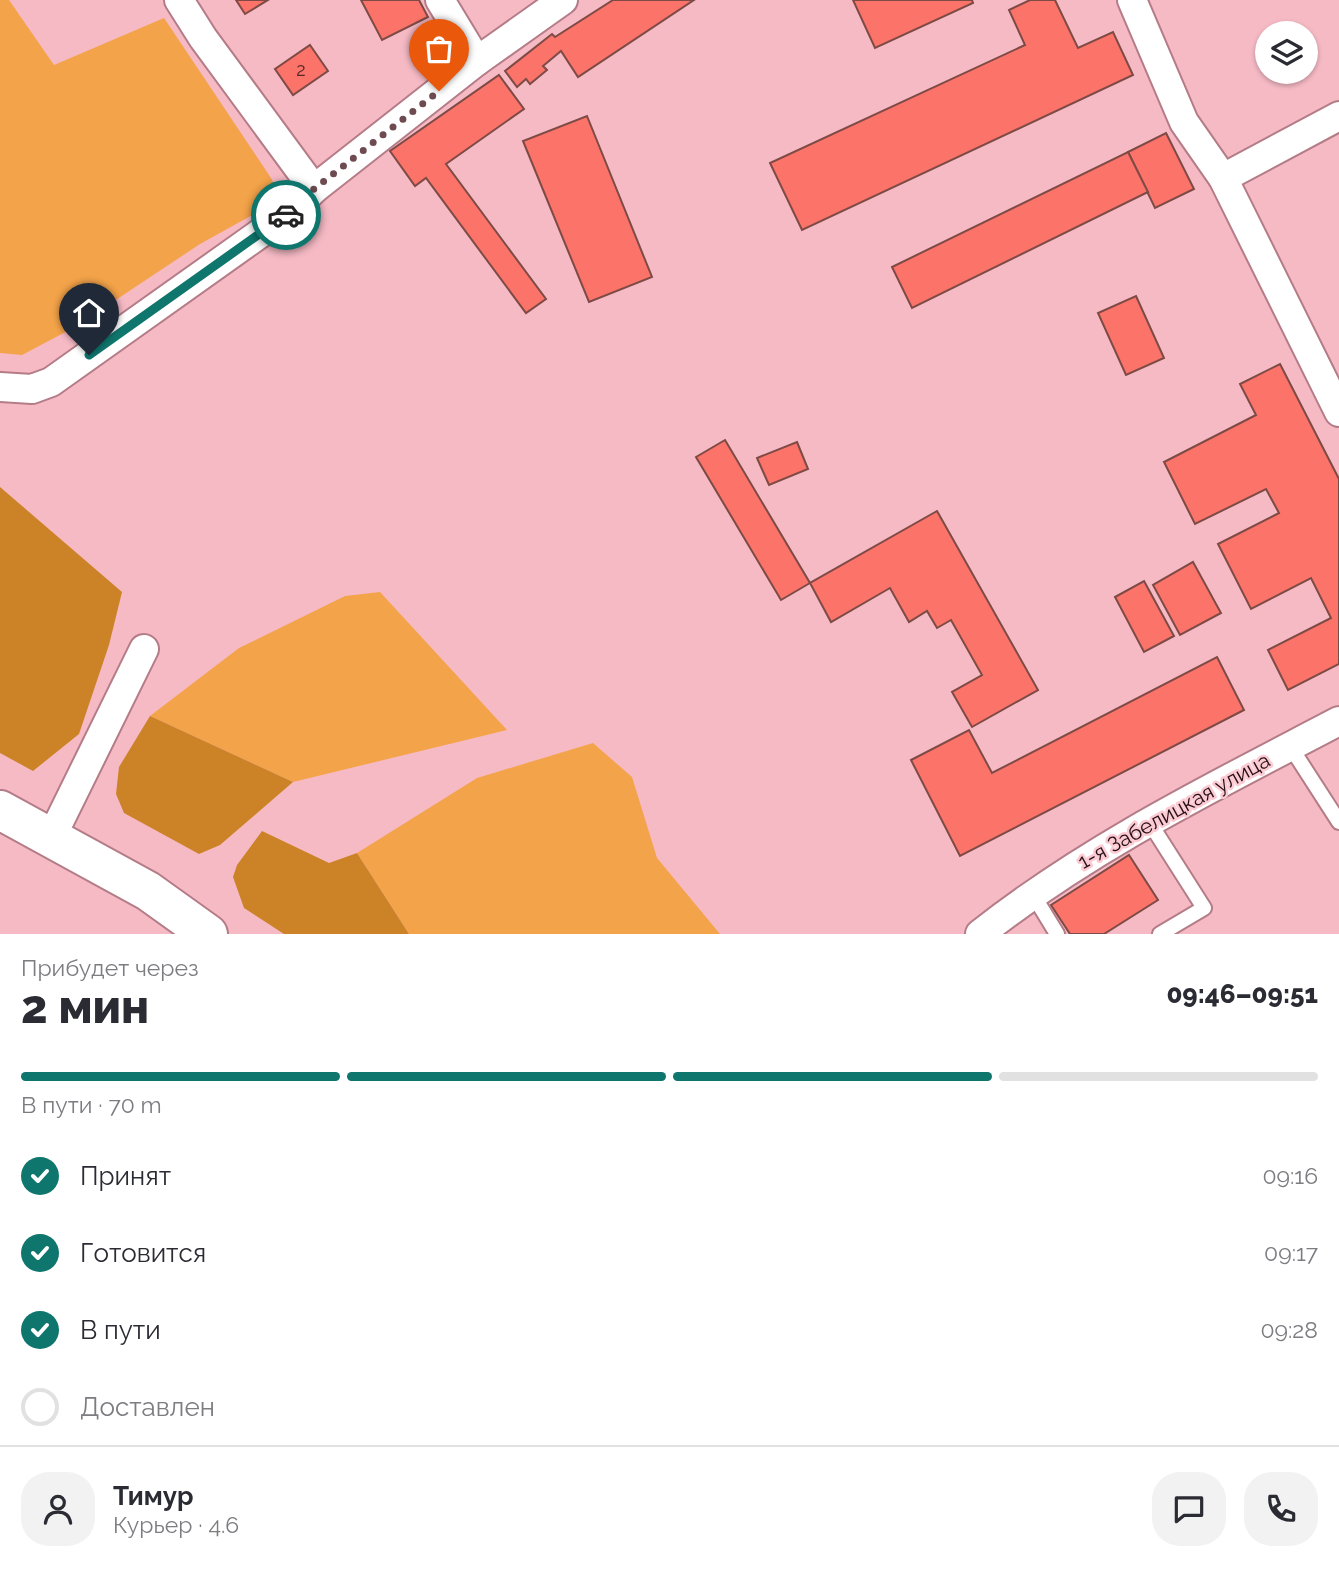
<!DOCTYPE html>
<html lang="ru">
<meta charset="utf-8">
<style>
:root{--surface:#fff;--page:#f2f2f3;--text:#2b2b33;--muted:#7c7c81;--line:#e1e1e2;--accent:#0f766e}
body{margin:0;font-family:Raleway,sans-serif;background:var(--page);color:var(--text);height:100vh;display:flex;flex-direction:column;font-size:26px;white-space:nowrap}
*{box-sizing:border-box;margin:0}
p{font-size:23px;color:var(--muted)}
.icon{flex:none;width:38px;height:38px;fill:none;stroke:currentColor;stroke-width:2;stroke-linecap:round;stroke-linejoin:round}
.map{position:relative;height:934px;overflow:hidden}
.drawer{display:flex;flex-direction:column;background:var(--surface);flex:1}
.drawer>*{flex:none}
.fabs{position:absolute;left:1255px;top:21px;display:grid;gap:14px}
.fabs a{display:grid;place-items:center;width:63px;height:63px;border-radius:50%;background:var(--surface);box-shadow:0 2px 5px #0004;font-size:35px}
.pin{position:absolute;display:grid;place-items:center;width:60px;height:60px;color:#fff;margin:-72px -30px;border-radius:50% 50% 50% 0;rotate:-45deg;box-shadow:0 0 7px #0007}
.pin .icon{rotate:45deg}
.courier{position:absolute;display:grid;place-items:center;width:70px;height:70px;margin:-35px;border:5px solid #0f766e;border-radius:50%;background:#fff;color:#222;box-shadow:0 2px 9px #0007}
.headline em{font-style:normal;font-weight:800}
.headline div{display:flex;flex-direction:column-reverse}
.headline{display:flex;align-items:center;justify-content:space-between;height:119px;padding:0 21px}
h1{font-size:46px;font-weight:800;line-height:52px}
.bar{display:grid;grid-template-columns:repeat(4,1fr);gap:10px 7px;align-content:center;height:84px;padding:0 21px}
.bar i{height:9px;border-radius:5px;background:var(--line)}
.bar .on{background:var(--accent)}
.bar p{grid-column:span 4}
.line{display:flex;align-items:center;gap:18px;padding:0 21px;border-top:2px solid var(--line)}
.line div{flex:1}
.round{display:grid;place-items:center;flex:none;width:74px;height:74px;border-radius:28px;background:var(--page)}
ol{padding:0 21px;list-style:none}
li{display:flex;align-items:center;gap:21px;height:77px}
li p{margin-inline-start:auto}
li .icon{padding:7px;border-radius:50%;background:var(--accent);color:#fff;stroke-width:4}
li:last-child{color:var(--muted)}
li i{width:38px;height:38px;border:4px solid var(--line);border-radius:50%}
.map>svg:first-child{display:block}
</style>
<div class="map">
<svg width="1339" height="934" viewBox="0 0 1339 934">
<rect width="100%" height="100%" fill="#f6bac5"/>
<g fill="#f3a349">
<path d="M 0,0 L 9,0 L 54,65 L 164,18 L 271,178 L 281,199 L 200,244 L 75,327 L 22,355 L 0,353 Z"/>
<path d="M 380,592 L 507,730 L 293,782 L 150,716 L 239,648 L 345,596 Z"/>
<path d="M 593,743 L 632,777 L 657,858 L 720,934 L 409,934 L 357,853 L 477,778 Z"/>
</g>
<g fill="#cc8227">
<path d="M 0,487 L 122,592 L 109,645 L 79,734 L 33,771 L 0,753 Z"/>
<path d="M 150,716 L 293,782 L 220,845 L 199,854 L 124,813 L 116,794 L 119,767 Z"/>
<path d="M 262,831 L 329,863 L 357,853 L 409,934 L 284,934 L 244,908 L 233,877 L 237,865 Z"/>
</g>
<g fill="#fb7369" stroke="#7e4a45" stroke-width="2">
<path d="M 236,0 L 268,0 L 245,14 Z"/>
<path d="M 361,0 L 419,0 L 428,17 L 382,40 Z"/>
<path d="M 613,0 L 694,0 L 578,77 L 561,51 L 543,66 L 547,70 L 530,84 L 526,79 L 517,87 L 505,71 L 552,34 L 555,37 Z"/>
<path d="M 853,0 L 972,0 L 973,3 L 875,48 Z"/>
<path d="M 1030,0 L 1055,0 L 1078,48 L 1113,32 L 1133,75 L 802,230 L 770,163 L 1025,45 L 1009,10 Z"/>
<path d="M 310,45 L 328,71 L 293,95 L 275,69 Z"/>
<path d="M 499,75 L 524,109 L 446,164 L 546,299 L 526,313 L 426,178 L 415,186 L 390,151 Z"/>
<path d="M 587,116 L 652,277 L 589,302 L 523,141 Z"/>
<path d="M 1166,133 L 1194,189 L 1155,208 L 1128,152 Z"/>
<path d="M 1128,152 L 1148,192 L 912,308 L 892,267 Z"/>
<path d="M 1136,296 L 1164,358 L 1126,375 L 1098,313 Z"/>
<path d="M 1280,364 L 1339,479 L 1339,664 L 1288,690 L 1268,650 L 1331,618 L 1311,578 L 1251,609 L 1218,544 L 1279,513 L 1266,489 L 1195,524 L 1164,462 L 1256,415 L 1240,384 Z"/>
<path d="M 725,440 L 810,583 L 781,600 L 696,457 Z"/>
<path d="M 797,442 L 808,469 L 769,485 L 757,458 Z"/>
<path d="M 937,511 L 1038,690 L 972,727 L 952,692 L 982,675 L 951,620 L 937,628 L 927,611 L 909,622 L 890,588 L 831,622 L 810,583 Z"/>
<path d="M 1193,562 L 1221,613 L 1180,635 L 1153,585 Z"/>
<path d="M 1144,581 L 1174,636 L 1144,652 L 1115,597 Z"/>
<path d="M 1217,657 L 1244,710 L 960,856 L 911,760 L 969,730 L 992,773 Z"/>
<path d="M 1129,855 L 1158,900 L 1104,934 L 1070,934 L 1051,905 Z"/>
</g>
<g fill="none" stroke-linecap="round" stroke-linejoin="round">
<g stroke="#b47c87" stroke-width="18">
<g id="lane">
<path d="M 1290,746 L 1339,822"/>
<path d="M 1148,820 L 1204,908 L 1160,934"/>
<path d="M 1032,893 L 1057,934"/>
</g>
</g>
<g stroke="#b47c87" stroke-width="32">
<g id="street">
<path d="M 179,0 L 203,38 L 314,189"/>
<path d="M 440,0 L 477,61"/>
<path d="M 1132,0 L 1184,122 L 1223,178 L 1339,412"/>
<path d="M 1223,178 L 1339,116"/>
<path d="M 0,387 L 32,389 L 51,382 L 293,210 L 314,189 L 477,61 L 563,0"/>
<path d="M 52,836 L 144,649"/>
<path d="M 980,934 C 1090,847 1215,786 1339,721"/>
</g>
</g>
<g stroke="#b47c87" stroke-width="42">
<path id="highway" d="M 0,810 L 148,891 L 208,934"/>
</g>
<use href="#lane" stroke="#fff" stroke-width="14"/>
<use href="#street" stroke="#fff" stroke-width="28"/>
<use href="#highway" stroke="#fff" stroke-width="38"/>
</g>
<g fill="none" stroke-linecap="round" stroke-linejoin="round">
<path stroke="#6d4b51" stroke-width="7" stroke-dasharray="0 12.6" d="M 286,215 L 314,189 L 439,91"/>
<path stroke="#0f766e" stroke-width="9" d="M 89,355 L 286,215"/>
</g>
<g text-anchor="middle" stroke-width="5" stroke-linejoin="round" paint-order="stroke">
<g font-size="18" fill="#592828">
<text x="301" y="76">2</text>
</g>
<g font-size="21" fill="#230f13" stroke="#fccad3">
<text transform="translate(1174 811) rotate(-29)" y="7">1-я Забелицкая улица</text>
</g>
</g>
</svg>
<div class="fabs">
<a><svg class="icon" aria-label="layers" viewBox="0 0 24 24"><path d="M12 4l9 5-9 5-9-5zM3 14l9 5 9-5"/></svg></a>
</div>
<div class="pin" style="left:439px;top:91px;background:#ea580c"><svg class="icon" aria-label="bag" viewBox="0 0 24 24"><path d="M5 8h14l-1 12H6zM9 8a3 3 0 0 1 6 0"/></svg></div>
<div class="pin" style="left:89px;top:355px;background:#1f2937"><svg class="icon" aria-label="home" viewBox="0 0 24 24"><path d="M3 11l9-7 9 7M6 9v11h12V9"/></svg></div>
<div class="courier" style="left:286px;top:215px"><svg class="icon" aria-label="car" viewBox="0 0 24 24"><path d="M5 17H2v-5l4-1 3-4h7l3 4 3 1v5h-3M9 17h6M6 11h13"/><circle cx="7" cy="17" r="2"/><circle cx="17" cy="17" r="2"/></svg></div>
</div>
<section class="drawer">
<div class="headline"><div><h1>2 мин</h1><p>Прибудет через</p></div><em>09:46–09:51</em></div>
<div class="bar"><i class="on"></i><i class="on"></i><i class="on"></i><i></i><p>В пути · 70 m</p></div>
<ol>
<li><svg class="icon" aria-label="check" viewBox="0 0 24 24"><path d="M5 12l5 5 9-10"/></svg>Принят<p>09:16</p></li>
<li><svg class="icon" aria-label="check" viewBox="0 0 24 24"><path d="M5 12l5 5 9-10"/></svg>Готовится<p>09:17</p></li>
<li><svg class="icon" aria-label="check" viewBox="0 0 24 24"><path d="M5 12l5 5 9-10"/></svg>В пути<p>09:28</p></li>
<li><i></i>Доставлен</li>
</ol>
<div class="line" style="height:126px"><a class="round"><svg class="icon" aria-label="person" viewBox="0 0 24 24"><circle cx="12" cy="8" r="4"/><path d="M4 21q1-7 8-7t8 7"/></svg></a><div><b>Тимур</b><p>Курьер · 4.6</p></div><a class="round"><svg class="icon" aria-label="chat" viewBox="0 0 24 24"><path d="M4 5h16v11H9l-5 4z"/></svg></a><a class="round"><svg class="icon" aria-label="phone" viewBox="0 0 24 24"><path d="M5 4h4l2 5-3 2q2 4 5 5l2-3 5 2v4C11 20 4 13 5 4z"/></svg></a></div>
</section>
